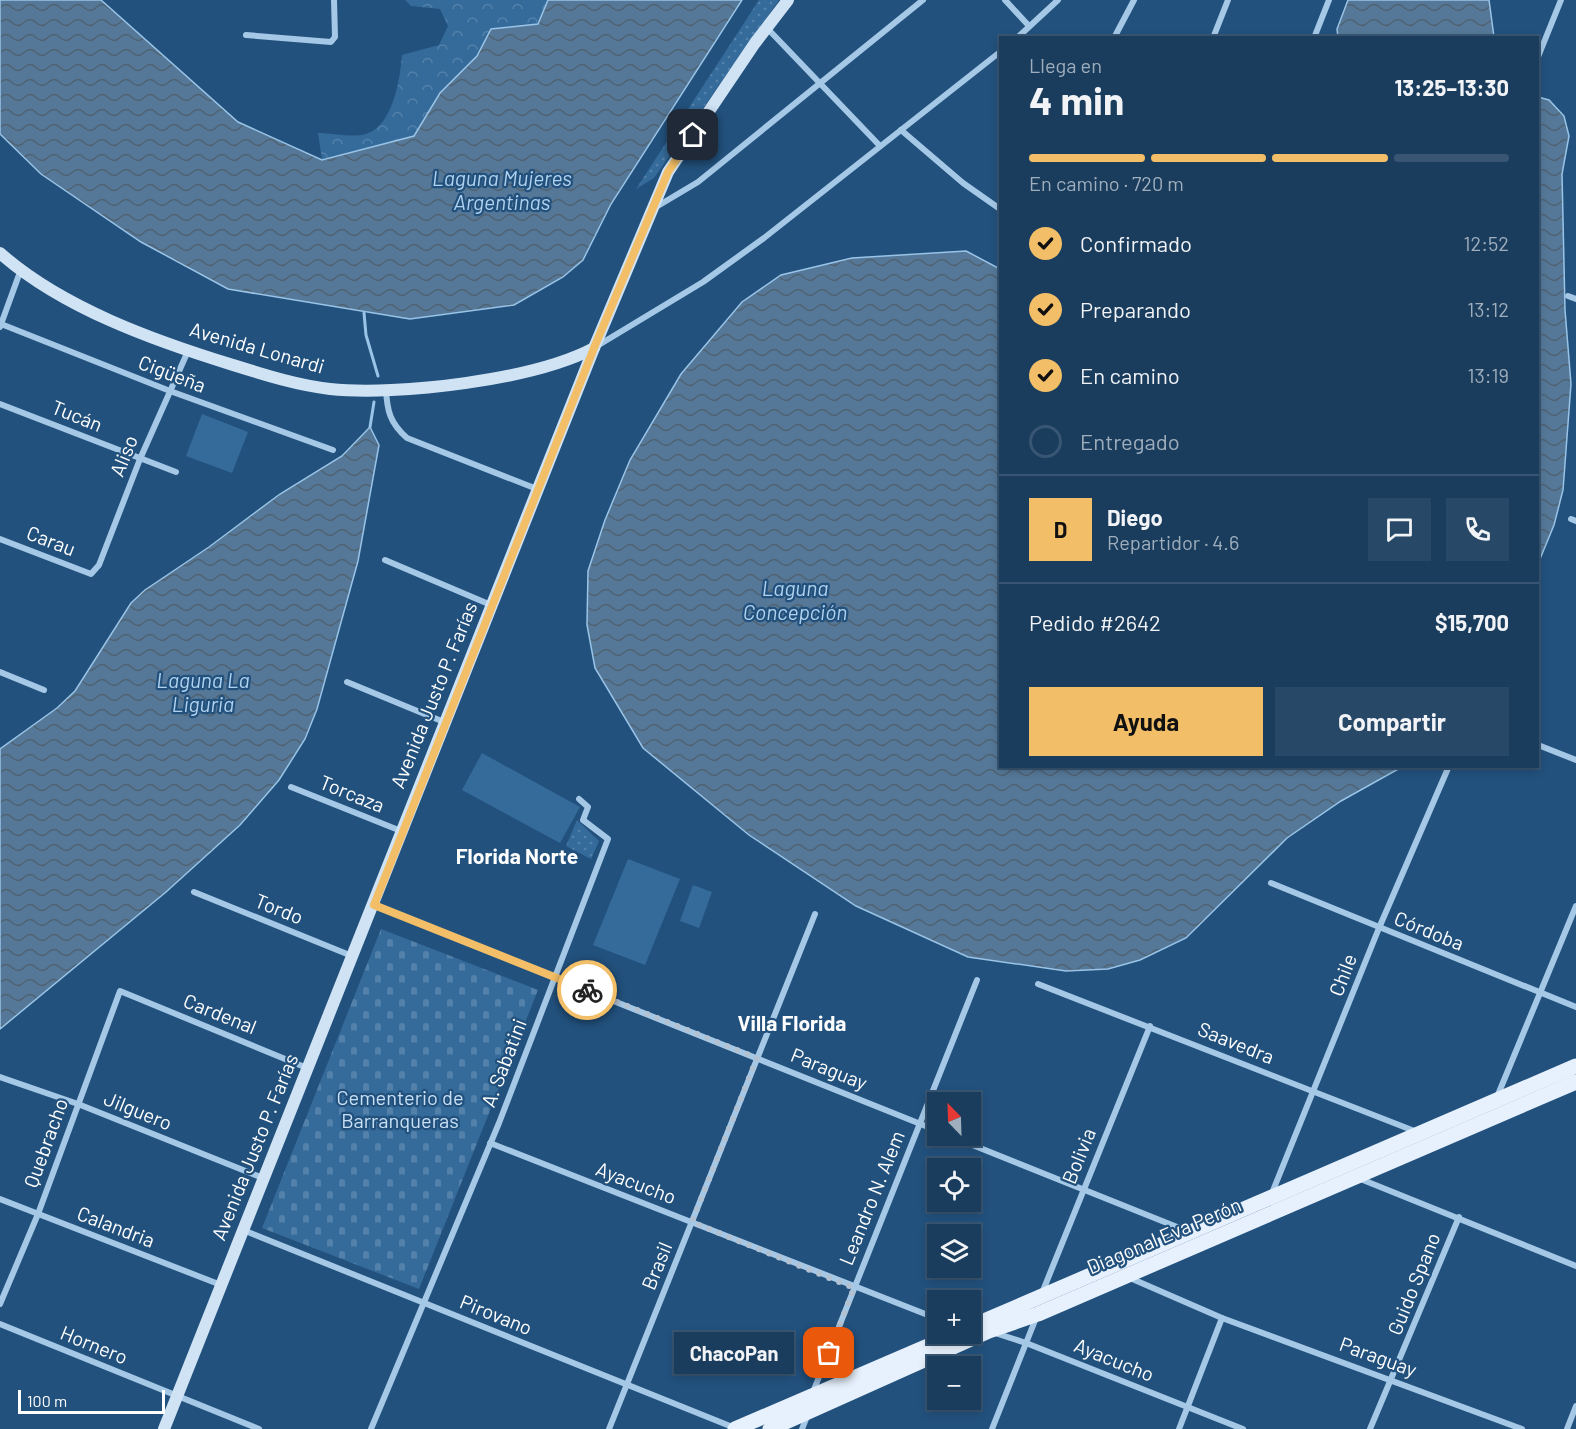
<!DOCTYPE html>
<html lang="es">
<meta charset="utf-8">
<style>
:root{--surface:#1a3d5e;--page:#274867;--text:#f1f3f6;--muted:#9faebc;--line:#385673;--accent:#f2be67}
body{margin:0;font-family:Barlow,sans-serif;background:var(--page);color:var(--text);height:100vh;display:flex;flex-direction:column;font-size:22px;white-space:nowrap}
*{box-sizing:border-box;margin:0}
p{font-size:20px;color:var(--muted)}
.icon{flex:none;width:33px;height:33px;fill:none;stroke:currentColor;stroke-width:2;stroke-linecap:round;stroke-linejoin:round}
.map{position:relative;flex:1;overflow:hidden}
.sheet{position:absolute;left:999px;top:36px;width:540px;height:732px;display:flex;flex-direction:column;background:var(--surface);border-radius:0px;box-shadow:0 3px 9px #0003,0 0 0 2px var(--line)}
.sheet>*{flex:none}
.needle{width:39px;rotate:337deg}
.buttons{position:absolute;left:927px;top:1092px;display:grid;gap:12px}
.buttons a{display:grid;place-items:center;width:54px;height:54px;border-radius:0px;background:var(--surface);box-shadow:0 3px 9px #0003,0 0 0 2px var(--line);font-size:30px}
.scale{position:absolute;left:18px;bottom:15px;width:147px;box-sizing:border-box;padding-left:6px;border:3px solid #fff;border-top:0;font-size:16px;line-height:21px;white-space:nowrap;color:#fff;-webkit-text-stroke:4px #22517d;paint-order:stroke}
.pin{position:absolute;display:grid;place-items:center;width:51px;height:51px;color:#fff;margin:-26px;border-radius:12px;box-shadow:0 3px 9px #0006}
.courier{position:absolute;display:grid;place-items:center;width:60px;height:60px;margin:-30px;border:4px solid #f2be67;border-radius:50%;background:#fff;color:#222;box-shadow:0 2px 8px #0007}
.bubble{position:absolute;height:42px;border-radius:0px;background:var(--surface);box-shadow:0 3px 9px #0003,0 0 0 2px var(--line);font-size:20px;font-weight:700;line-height:42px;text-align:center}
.headline em{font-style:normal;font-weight:700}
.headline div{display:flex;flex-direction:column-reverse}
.headline{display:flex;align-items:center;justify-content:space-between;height:102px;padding:0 30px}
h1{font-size:39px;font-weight:700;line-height:45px}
.bar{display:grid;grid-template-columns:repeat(4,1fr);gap:9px 6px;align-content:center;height:72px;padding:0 30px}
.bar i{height:8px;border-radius:4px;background:var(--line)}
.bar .on{background:var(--accent)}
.bar p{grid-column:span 4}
.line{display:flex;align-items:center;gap:15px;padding:0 30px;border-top:2px solid var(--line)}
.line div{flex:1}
.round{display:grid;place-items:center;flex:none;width:63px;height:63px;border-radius:0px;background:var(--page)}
ol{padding:0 30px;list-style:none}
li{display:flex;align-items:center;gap:18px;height:66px}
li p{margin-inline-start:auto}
li .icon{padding:6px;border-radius:50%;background:var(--accent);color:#111;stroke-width:4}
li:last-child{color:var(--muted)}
li i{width:33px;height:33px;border:3px solid var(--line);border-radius:50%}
.action{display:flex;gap:12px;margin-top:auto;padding:12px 30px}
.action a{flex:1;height:69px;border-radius:0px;background:var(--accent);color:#111;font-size:24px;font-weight:700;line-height:69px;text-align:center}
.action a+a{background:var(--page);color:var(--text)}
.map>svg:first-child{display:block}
</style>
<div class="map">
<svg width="1576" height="1429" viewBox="0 0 1576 1429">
<defs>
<pattern id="forest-crowns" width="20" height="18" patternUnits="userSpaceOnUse" patternTransform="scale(1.5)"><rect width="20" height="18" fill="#356b9a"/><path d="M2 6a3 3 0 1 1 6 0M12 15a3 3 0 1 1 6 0" fill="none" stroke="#5381a9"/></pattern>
<pattern id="cemetery-stones" width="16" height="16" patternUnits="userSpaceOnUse" patternTransform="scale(1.5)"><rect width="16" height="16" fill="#356b9a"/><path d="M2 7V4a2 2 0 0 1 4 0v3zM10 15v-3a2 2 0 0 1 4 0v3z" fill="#5381a9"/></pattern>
<pattern id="park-dots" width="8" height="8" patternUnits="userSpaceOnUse" patternTransform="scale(1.5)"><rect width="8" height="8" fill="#356b9a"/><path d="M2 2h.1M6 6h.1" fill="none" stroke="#5381a9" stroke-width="1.8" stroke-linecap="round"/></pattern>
<pattern id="water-waves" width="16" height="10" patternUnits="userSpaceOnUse" patternTransform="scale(1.5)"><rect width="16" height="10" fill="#557898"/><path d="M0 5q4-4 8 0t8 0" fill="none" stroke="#506272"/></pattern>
</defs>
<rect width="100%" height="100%" fill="#22517d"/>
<path fill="url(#forest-crowns)" d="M 405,0 L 548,0 L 538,24 L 491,29 L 477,56 L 440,93 L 414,136 L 322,160 L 318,133 C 332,133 353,138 366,134 C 393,126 400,79 402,55 L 439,45 L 448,26 L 440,9 L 411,6 Z"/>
<path fill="url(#cemetery-stones)" d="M 381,929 L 538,990 L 419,1289 L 262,1228 Z"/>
<g fill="url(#park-dots)">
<path d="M 759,0 L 779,0 L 654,178 L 636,189 Z"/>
<path d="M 577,820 L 599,841 L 591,859 L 566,846 Z"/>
</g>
<g fill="#356b9a">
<path d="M 202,414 L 248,432 L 232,473 L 186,456 Z"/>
<path d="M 482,753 L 580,807 L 560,843 L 462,790 Z"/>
<path d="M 628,859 L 680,879 L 645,965 L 593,945 Z"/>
<path d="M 693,885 L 712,892 L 699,928 L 680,921 Z"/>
</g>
<g fill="url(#water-waves)" stroke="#99c4e7" stroke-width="1.5">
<path d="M 0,0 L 101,0 L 238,122 L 322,160 L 414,136 L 440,93 L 477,56 L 491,29 L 538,24 L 548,0 L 742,0 L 611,204 L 583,260 L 563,277 L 514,305 L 410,319 L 228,289 L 141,242 L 41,174 L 0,134 Z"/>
<path d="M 1348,0 L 1489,0 L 1494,37 L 1338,37 L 1337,29 Z"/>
<path d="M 1538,97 L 1549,100 L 1564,116 L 1569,136 L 1562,174 L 1565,310 L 1571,384 L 1563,490 L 1554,525 L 1540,559 L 1538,577 Z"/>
<path d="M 966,251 L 1000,269 L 1000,766 L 1402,767 L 1341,801 L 1287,838 L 1186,938 L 1140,960 L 1108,969 L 1066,971 L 968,957 L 856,906 L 749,835 L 643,748 L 595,668 L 587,625 L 588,571 L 605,520 L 630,460 L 681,374 L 742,302 L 781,275 L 852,258 Z"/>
<path d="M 370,427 L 379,445 L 358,561 L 317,709 L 305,739 L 279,780 L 240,825 L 166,892 L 0,1029 L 0,749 L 57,708 L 75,691 L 131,603 L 145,590 L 209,547 L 280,494 L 342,456 Z"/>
</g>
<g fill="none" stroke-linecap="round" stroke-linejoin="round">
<g stroke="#99c4e7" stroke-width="3">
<path d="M 364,313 L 366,335 L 378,376"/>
<path d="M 370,427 L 374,402"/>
</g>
<g stroke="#a5c8e6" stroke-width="6">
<path d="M 1005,0 L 1029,26"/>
<path d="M 767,28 L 880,146"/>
<path d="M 246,35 L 331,42 L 335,37 L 334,0"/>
<path d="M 1017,38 L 1058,0"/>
<path d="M 1114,38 L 1134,0"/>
<path d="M 1213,38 L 1228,0"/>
<path d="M 1314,38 L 1329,0"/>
<path d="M 1538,57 L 1561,0"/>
<path d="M 901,130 L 963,183 L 1000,209"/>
<path d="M 656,207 L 698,182 L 923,0"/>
<path d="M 1568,296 L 1576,299"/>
<path d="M 1,324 L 170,391 L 333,450"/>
<path d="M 0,327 L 20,272"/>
<path d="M 597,346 L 703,282 L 764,238 L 1000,52"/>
<path d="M 386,389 C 387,411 390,423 407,438 L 537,489"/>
<path d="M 0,404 L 176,472"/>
<path d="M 1571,519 L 1576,521"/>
<path d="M 0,539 L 91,574 L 99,565 L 140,459 L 188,351"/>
<path d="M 385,560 L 491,605"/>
<path d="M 0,672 L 44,690"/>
<path d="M 347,682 L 444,722"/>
<path d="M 1538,745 L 1576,760"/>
<path d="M 291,787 L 401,831"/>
<path d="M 1271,883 L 1576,1007"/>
<path d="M 194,892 L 352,956"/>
<path d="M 374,905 L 938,1131"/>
<path d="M 1038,984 L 1417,1132"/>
<path d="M 0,1077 L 78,1104 L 263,1178"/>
<path d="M 1497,1097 L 1576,906"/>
<path d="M 950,1136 L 1187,1231"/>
<path d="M 490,1143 L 938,1319"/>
<path d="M 1358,1178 L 1576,1266"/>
<path d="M 1272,1193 L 1379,928 L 1449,766"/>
<path d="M 0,1199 L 221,1285"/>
<path d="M 243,1230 L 735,1428"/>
<path d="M 1130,1278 L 1222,1318 L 1522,1429"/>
<path d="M 1042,1293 L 1150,1026"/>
<path d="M 0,1304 L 38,1214 L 120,991 L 307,1068"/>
<path d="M 0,1324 L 259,1429"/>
<path d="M 995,1333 L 1026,1343 L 1243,1429"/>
<path d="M 813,1392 L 977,980"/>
<path d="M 371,1429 L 499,1123 L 608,839 L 583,820 L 588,807 L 579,799"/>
<path d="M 609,1429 L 815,914"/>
<path d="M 802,1429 L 808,1414"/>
<path d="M 992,1429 L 1036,1318"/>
<path d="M 1179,1429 L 1222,1318"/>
<path d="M 1370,1429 L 1459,1217"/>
<path d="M 1567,1429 L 1576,1406"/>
</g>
<g stroke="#cfe3f5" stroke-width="12">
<path d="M 0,253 C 62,308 155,341 233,365 C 265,375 296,385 330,389 C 398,396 534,380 594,348"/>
<path d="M 164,1429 L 594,348 L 668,172 L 755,43 L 788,0"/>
</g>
<g stroke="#e6f1fd" stroke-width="15">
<path d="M 970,1327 L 1576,1066"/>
<path d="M 735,1429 L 956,1334"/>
<path d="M 770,1429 L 989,1331 L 1038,1314 L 1576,1082"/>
</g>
</g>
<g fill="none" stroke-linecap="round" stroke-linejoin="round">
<path stroke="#b2c2d2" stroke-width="6" stroke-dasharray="0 10.8" d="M 587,990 L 757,1058 L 692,1222 L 854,1288 L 829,1353"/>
<path stroke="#f2be67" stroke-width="8" d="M 587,990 L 374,905 L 594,348 L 668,172 L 693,135"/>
</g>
<g text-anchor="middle" stroke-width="4.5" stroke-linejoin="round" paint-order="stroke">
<g font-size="20" fill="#fff" stroke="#22517d">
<text transform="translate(257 348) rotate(16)" y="7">Avenida Lonardi</text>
<text transform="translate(172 374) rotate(21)" y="7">Cigüeña</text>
<text transform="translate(77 416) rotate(22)" y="7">Tucán</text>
<text transform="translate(124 456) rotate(-68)" y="7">Aliso</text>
<text transform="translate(51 541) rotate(21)" y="7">Carau</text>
<text transform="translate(434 695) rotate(-68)" y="7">Avenida Justo P. Farías</text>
<text transform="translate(352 794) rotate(22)" y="7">Torcaza</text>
<text transform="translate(279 909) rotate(22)" y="7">Tordo</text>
<text transform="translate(1429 931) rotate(22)" y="7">Córdoba</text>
<text transform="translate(1343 975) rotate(-69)" y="7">Chile</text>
<text transform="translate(220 1014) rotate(22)" y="7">Cardenal</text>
<text transform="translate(1236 1043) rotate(22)" y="7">Saavedra</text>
<text transform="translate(504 1063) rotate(-69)" y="7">A. Sabatini</text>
<text transform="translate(829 1069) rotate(22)" y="7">Paraguay</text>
<text transform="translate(138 1111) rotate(22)" y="7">Jilguero</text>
<text transform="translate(46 1143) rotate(-70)" y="7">Quebracho</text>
<text transform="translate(255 1147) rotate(-68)" y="7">Avenida Justo P. Farías</text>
<text transform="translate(1079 1156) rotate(-68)" y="7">Bolivia</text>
<text transform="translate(636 1183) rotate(21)" y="7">Ayacucho</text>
<text transform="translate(872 1198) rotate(-68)" y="7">Leandro N. Alem</text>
<text transform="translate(116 1227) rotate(21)" y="7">Calandria</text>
<text transform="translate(1164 1236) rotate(-23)" y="7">Diagonal Eva Perón</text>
<text transform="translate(657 1266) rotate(-68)" y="7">Brasil</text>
<text transform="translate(1414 1284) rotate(-68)" y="7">Guido Spano</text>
<text transform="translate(496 1315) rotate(22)" y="7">Pirovano</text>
<text transform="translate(94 1345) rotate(22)" y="7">Hornero</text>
<text transform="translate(1378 1357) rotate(20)" y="7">Paraguay</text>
<text transform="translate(1114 1360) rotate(22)" y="7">Ayacucho</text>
</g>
<g font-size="20" fill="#c8e0f5" stroke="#22517d">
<text x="400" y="1105">Cementerio de<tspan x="400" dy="23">Barranqueras</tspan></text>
</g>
<g font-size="21" font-style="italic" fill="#b0d2ee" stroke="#22517d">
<text x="502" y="186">Laguna Mujeres<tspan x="502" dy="24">Argentinas</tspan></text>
<text x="795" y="596">Laguna<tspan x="795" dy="24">Concepción</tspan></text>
<text x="203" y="688">Laguna La<tspan x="203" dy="24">Liguria</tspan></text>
</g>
<g font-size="21" font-weight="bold" fill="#fff" stroke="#22517d">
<text x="517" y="864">Florida Norte</text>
<text x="792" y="1031">Villa Florida</text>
</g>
</g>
</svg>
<div class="buttons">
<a><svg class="needle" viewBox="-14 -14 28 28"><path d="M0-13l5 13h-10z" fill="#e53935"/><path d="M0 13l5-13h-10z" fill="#9faebc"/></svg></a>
<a><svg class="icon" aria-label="locate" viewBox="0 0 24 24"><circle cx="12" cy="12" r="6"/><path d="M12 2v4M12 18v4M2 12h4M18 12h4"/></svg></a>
<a><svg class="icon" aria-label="layers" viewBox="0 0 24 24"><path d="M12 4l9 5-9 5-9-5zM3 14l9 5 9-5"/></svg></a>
<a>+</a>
<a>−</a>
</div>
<div class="scale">100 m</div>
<div class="pin" style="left:829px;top:1353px;background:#ea580c"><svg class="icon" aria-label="bag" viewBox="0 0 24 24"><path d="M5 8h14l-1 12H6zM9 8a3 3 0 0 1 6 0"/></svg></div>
<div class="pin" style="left:693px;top:135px;background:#1f2937"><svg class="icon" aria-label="home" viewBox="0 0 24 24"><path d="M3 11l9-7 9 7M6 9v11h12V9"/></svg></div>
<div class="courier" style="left:587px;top:990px"><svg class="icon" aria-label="bike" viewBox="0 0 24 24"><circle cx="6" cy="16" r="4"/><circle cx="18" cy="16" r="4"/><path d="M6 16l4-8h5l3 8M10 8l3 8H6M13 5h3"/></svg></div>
<div class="bubble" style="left:674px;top:1332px;width:120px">ChacoPan</div>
<section class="sheet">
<div class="headline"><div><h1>4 min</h1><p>Llega en</p></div><em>13:25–13:30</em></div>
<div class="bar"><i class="on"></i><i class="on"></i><i class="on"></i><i></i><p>En camino · 720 m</p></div>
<ol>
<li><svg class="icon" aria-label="check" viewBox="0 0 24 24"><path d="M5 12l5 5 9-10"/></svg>Confirmado<p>12:52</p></li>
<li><svg class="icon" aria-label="check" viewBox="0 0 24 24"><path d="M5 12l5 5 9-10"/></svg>Preparando<p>13:12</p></li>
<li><svg class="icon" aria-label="check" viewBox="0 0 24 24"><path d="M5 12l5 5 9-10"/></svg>En camino<p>13:19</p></li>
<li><i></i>Entregado</li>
</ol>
<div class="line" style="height:108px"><b class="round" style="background:var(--accent);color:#111">D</b><div><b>Diego</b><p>Repartidor · 4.6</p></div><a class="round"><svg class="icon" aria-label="chat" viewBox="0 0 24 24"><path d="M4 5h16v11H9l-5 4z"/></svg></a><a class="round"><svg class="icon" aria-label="phone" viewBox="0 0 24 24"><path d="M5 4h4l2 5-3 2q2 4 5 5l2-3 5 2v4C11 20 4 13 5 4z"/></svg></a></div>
<div class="line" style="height:78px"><div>Pedido #2642</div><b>$15,700</b></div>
<div class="action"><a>Ayuda</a><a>Compartir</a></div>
</section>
</div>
